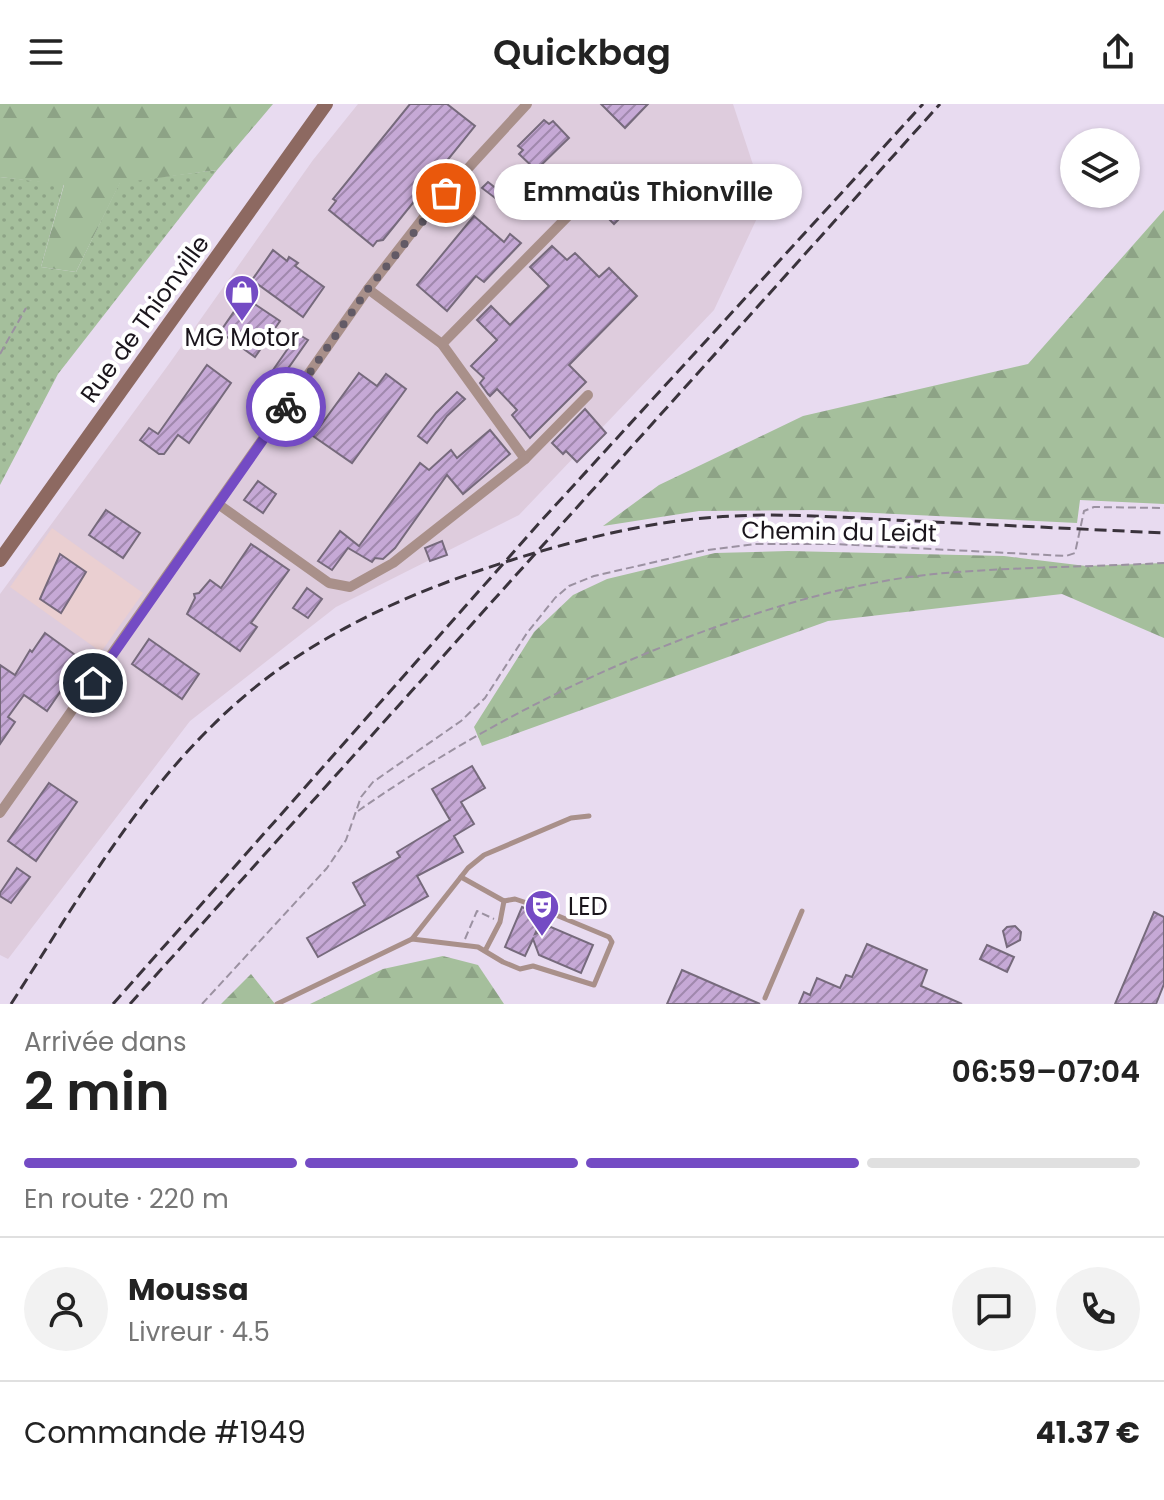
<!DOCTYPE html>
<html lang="fr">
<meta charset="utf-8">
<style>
:root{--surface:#fff;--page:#f2f2f2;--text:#222;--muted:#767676;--line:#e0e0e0;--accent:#744bc4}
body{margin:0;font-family:Poppins,sans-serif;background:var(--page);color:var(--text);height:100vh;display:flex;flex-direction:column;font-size:30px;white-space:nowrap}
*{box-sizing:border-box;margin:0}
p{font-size:26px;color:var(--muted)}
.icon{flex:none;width:44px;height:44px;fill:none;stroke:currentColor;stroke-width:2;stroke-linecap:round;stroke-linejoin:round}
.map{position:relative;height:900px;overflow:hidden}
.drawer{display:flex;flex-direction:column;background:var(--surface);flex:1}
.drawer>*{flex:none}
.tools{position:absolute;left:1060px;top:24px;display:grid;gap:16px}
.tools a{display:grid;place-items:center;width:80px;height:80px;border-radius:50%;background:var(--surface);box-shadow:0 2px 6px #0004;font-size:40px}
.pin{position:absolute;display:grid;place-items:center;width:68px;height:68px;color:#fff;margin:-34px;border:4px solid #fff;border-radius:50%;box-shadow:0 2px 8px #0007}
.courier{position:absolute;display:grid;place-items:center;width:80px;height:80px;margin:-40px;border:6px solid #744bc4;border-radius:50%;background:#fff;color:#222;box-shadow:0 2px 10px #0007}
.bubble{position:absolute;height:56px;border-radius:28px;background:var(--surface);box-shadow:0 2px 6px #0004;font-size:26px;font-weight:600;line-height:56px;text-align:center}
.headline em{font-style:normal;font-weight:600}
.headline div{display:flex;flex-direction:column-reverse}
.headline{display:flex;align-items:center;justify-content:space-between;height:136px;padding:0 24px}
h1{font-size:52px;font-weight:600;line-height:60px}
.bar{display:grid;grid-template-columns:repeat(4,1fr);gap:12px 8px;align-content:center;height:96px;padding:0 24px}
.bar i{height:10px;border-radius:6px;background:var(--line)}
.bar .on{background:var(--accent)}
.bar p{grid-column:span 4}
.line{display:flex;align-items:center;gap:20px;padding:0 24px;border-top:2px solid var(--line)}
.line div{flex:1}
.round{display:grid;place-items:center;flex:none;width:84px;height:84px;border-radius:42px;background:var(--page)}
header{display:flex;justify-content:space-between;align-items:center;height:104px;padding:0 24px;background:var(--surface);font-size:36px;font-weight:600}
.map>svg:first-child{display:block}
</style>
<header><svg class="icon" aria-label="menu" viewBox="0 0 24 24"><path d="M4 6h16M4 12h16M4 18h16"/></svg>Quickbag<svg class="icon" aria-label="share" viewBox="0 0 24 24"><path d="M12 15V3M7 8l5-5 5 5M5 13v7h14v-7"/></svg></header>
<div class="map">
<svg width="1164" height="900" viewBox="0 0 1164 900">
<defs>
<pattern id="grass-dots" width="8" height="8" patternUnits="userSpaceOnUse" patternTransform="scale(2)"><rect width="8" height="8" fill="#a5bf9c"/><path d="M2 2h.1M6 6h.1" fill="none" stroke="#8da386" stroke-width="1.8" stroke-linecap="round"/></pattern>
<pattern id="forest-firs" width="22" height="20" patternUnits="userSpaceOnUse" patternTransform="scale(2)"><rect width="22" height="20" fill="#a5bf9c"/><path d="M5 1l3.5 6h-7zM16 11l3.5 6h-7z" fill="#8da386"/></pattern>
<pattern id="building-hatch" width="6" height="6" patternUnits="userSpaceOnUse" patternTransform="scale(2)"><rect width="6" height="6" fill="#c6a9d6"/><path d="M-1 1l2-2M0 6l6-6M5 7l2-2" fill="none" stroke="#a088ad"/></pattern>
</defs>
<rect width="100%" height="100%" fill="#e8dbf0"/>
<path fill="#deccdd" d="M 358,0 L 733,0 L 765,97 L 714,206 L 519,411 L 336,503 L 190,617 L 8,855 L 0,851 L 0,490 L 169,260 L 313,56 Z"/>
<path fill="#eacfd1" d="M 52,424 L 143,489 L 101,548 L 10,483 Z"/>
<path fill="url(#grass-dots)" d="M 217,66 L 58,270 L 0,381 L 0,73 L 64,80 L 41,163 L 76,168 L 120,78 Z"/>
<g fill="url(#forest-firs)">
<path d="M 0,0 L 273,0 L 217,66 L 120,79 L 76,168 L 41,163 L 64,81 L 0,73 Z"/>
<path d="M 1164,106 L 1164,400 L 1080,396 L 1077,419 L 813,406 L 699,407 L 603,422 L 659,381 L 803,312 L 1028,260 Z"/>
<path d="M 788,447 L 1004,452 L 1086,462 L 1164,459 L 1164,534 L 1062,490 L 828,517 L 482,642 L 474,623 L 534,528 L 573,491 L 607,475 L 715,449 Z"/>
<path d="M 443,852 L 478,861 L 504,900 L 310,900 L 383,865 Z"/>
<path d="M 251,870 L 275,900 L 221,900 Z"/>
</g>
<g fill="url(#building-hatch)" stroke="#766a7c" stroke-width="2">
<path d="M 410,0 L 447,0 L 475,22 L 383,136 L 377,137 L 373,142 L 329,106 L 336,97 L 333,95 Z"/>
<path d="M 601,0 L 648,0 L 625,24 Z"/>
<path d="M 544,16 L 549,20 L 553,17 L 569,34 L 536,66 L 519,50 L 523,46 L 518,42 Z"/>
<path d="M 488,78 L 512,97 L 507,103 L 482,84 Z"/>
<path d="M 604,78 L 630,104 L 614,120 L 588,94 Z"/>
<path d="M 474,112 L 504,138 L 510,130 L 521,139 L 484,178 L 476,172 L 447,207 L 417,181 Z"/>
<path d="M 552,142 L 567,156 L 575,149 L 599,173 L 609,164 L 637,192 L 569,261 L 586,278 L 530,334 L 512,311 L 517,306 L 497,285 L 490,292 L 488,290 L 480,279 L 484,274 L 471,262 L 497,236 L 477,216 L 491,202 L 510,221 L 549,182 L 530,163 Z"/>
<path d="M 273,146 L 287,157 L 289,153 L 298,159 L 295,162 L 324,183 L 303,213 L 252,176 Z"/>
<path d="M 244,193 L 280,217 L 255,253 L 220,228 Z"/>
<path d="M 298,230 L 308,236 L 282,273 L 273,266 Z"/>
<path d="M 207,261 L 231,279 L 189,339 L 178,331 L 164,350 L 159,350 L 140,336 L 149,324 L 158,330 Z"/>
<path d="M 359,269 L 377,282 L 386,270 L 406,285 L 352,359 L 313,332 Z"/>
<path d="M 457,288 L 465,295 L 447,312 L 427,339 L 418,332 L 436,309 Z"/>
<path d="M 585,305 L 606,329 L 577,358 L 566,347 L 563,350 L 552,339 Z"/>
<path d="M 490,326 L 510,350 L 463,390 L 447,371 L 395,444 L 383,455 L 375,454 L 372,458 L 348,444 L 332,466 L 318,457 L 340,427 L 359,442 L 420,359 L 429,366 L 451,346 L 457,354 Z"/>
<path d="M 258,377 L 276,390 L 263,409 L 244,396 Z"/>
<path d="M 106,406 L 140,429 L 123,454 L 89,431 Z"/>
<path d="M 442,437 L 447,451 L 430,457 L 425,444 Z"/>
<path d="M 251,440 L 289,466 L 251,519 L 257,523 L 240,547 L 187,510 L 195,494 L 194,490 L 199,489 L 210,476 L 221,484 Z"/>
<path d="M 60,450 L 86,468 L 61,509 L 40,495 Z"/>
<path d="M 307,484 L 322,495 L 308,514 L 293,504 Z"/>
<path d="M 45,529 L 82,556 L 47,607 L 24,591 L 8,613 L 15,618 L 0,640 L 0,561 L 15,571 L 30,546 L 32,548 Z"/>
<path d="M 149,535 L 199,570 L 182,595 L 132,560 Z"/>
<path d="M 472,662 L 485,684 L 461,698 L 474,720 L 454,732 L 463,748 L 417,772 L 428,792 L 318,853 L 307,834 L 365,801 L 353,779 L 400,753 L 397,748 L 450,716 L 432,685 Z"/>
<path d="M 49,679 L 77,698 L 36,757 L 8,737 Z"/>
<path d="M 17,764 L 30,773 L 11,799 L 0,792 L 0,789 Z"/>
<path d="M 522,803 L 543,812 L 535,830 L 551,823 L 593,841 L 581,869 L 539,851 L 533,835 L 525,852 L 505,843 Z"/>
<path d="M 1154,808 L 1164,813 L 1164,880 L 1156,900 L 1115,900 Z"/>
<path d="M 1015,822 L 1021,828 L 1020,836 L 1007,843 L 1003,827 L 1007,823 Z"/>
<path d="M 867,840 L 927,866 L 921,882 L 962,900 L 799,900 L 804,888 L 810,891 L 817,874 L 840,884 L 846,871 L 852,873 Z"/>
<path d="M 987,841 L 1014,853 L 1007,868 L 980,855 Z"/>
<path d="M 682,866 L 760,900 L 667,900 Z"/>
</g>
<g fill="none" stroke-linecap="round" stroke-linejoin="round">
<g stroke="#9b91a1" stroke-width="2" stroke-dasharray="8 4" stroke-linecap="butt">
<path d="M 0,250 L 26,204"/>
<path d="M 358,707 C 481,621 615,554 758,509 C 814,491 875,476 934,470 C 1010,463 1088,463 1164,459"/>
<path d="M 465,835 L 477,807 L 494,815"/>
<path d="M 202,900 L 327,764 L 346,736 L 361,693 L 373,678 L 461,617 L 485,594 L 527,529 L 555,494 L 569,482 L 594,472 L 707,446 L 755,440 L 835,440 L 1066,452 L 1075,449 L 1084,407 L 1094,403 L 1164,404"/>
</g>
<g stroke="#a9908a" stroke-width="5">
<path d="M 412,835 L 478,843 L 503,858 L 520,865 L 533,862 L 594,881 L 612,838 L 609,833 L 527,799 L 515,795 L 504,797 L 461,773"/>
<path d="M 486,845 L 500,818 L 504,797"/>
<path d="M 765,894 L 802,807"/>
<path d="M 277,900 L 412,835 L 468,764 L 484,751 L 571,714 L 589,712"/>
</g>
<g stroke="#a9908a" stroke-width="10">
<path d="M 368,185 L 442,240 L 525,355 L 588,291"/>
<path d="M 442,240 L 574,106"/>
<path d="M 218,400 L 329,479 L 350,483 L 393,459 L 525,355"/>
<path d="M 0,709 L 368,185 L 427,109 L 527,0"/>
</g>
<path stroke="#8d6961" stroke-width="14" d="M 0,456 L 326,0"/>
<g stroke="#3a333c" stroke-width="3" stroke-dasharray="12 6" stroke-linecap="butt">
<path d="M 11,900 C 73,804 131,701 213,621 C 303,531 419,483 538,448 C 597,431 657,417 717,413 C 783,408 848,414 914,417 C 997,421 1081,425 1164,429"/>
<path d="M 113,900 L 541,417 L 923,0"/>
<path d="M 130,900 L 940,0"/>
</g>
</g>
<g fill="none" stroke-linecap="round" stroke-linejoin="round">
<path stroke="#625a66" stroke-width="8" stroke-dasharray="0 14.4" d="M 286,303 L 368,185 L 446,89"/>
<path stroke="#744bc4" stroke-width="10" d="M 93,579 L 286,303"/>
</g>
<defs>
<g id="shop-pin" transform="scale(1.8)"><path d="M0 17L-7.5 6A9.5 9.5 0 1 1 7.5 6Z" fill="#744bc4" stroke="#fff"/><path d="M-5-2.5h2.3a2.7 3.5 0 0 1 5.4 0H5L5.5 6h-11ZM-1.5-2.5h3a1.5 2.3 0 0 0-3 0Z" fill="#fff"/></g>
<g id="theatre-pin" transform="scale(1.8)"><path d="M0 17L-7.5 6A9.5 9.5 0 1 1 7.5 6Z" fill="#744bc4" stroke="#fff"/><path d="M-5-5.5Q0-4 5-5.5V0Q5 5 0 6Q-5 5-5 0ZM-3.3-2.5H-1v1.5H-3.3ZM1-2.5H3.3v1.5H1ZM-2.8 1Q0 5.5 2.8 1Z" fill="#fff"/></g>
</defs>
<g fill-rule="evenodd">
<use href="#shop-pin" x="242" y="188"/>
<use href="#theatre-pin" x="542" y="803"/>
</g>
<g text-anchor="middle" stroke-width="8" stroke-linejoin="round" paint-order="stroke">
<g font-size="24" fill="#1a151c" stroke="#fff">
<text transform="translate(145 215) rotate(-54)" y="8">Rue de Thionville</text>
<text transform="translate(839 428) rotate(1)" y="8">Chemin du Leidt</text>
</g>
<g font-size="24" fill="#1a151c" stroke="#fff">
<text x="242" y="242">MG Motor</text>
<text x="568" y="811" text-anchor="start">LED</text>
</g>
</g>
</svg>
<div class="tools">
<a><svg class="icon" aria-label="layers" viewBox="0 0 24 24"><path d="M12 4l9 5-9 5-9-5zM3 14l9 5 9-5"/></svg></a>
</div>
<div class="pin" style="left:446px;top:89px;background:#ea580c"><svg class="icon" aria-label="bag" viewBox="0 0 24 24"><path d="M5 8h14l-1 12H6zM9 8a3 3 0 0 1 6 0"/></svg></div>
<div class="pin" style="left:93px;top:579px;background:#1f2937"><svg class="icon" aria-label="home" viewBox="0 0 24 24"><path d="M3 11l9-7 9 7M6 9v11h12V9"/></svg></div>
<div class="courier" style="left:286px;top:303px"><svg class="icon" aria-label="bike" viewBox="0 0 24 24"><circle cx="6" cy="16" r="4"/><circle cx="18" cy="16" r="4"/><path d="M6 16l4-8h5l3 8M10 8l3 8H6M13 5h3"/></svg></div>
<div class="bubble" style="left:494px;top:60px;width:308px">Emmaüs Thionville</div>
</div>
<section class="drawer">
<div class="headline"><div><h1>2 min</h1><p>Arrivée dans</p></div><em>06:59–07:04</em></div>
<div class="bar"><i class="on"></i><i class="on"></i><i class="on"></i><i></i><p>En route · 220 m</p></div>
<div class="line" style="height:144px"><a class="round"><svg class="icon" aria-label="person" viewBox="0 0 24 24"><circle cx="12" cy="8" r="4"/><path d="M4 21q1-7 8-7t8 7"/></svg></a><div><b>Moussa</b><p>Livreur · 4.5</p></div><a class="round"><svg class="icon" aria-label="chat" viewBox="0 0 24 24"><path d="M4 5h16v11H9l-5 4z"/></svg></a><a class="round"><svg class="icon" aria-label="phone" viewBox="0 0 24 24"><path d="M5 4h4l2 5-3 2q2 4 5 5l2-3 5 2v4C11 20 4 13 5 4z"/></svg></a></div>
<div class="line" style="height:104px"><div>Commande #1949</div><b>41.37 €</b></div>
</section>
